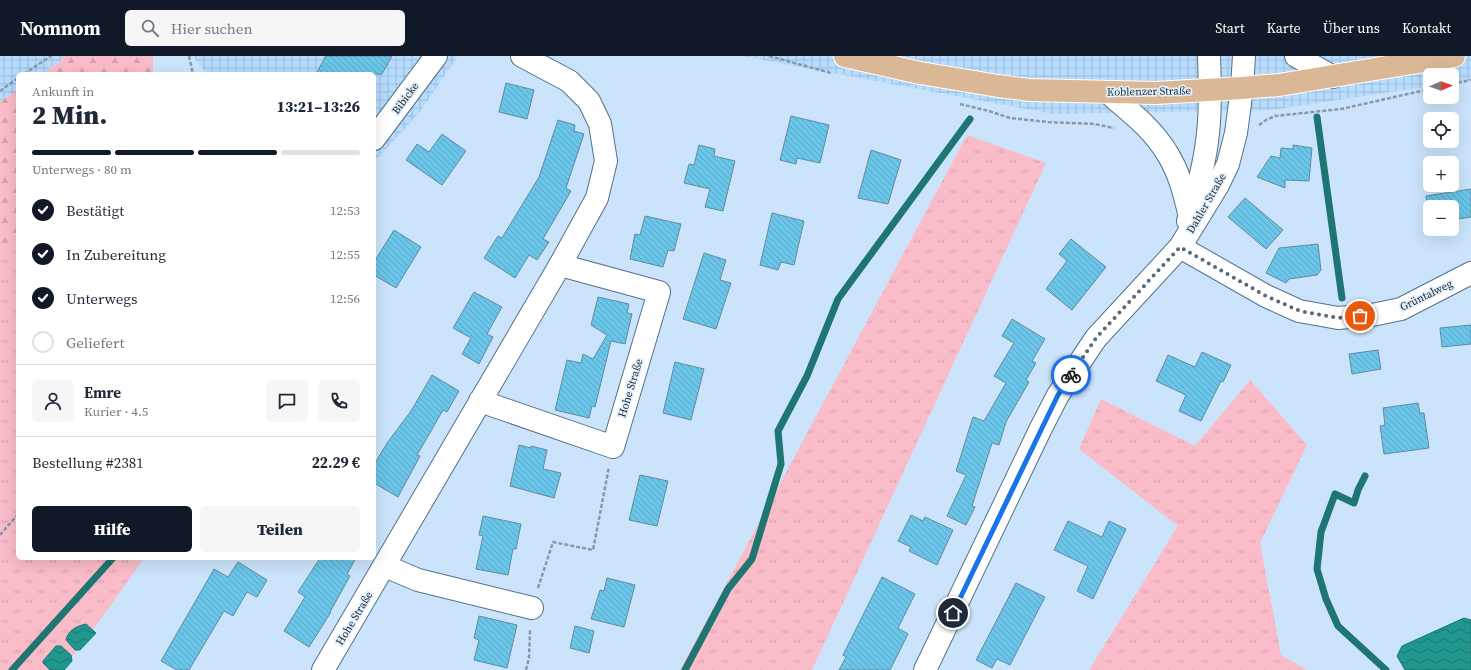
<!DOCTYPE html>
<html lang="de">
<meta charset="utf-8">
<style>
:root{--surface:#fff;--page:#f6f6f7;--text:#1f2937;--muted:#747a83;--line:#e0e1e3;--accent:#111827}
body{margin:0;font-family:"Source Serif 4",serif;background:var(--page);color:var(--text);height:100vh;display:flex;flex-direction:column;font-size:15px;white-space:nowrap}
*{box-sizing:border-box;margin:0}
p{font-size:13px;color:var(--muted)}
.icon{flex:none;width:22px;height:22px;fill:none;stroke:currentColor;stroke-width:2;stroke-linecap:round;stroke-linejoin:round}
.map{position:relative;flex:1;overflow:hidden}
.panel{position:absolute;left:16px;top:16px;width:360px;height:488px;display:flex;flex-direction:column;background:var(--surface);border-radius:6px;box-shadow:0 4px 16px #0002}
.panel>*{flex:none}
.needle{width:26px;rotate:88deg}
.fabs{position:absolute;left:1423px;top:12px;display:grid;gap:8px}
.fabs a{display:grid;place-items:center;width:36px;height:36px;border-radius:6px;background:var(--surface);box-shadow:0 4px 16px #0002;font-size:20px}
.pin{position:absolute;display:grid;place-items:center;width:34px;height:34px;color:#fff;margin:-17px;border:2px solid #fff;border-radius:50%;box-shadow:0 1px 4px #0007}
.courier{position:absolute;display:grid;place-items:center;width:40px;height:40px;margin:-20px;border:3px solid #1a73e8;border-radius:50%;background:#fff;color:#222;box-shadow:0 1px 5px #0007}
.headline em{font-style:normal;font-weight:800}
.headline div{display:flex;flex-direction:column-reverse}
.headline{display:flex;align-items:center;justify-content:space-between;height:68px;padding:0 16px}
h1{font-size:26px;font-weight:800;line-height:30px}
.bar{display:grid;grid-template-columns:repeat(4,1fr);gap:6px 4px;align-content:center;height:48px;padding:0 16px}
.bar i{height:5px;border-radius:3px;background:var(--line)}
.bar .selected{background:var(--accent)}
.bar p{grid-column:span 4}
.line{display:flex;align-items:center;gap:10px;padding:0 16px;border-top:1px solid var(--line)}
.line div{flex:1}
.round{display:grid;place-items:center;flex:none;width:42px;height:42px;border-radius:6px;background:var(--page)}
ol{padding:0 16px;list-style:none}
li{display:flex;align-items:center;gap:12px;height:44px}
li p{margin-inline-start:auto}
li .icon{padding:4px;border-radius:50%;background:var(--accent);color:#fff;stroke-width:4}
li:last-child{color:var(--muted)}
li i{width:22px;height:22px;border:2px solid var(--line);border-radius:50%}
.cta{display:flex;gap:8px;margin-top:auto;padding:8px 16px}
.cta a{flex:1;height:46px;border-radius:6px;background:var(--accent);color:#fff;font-size:16px;font-weight:800;line-height:46px;text-align:center}
.cta a+a{background:var(--page);color:var(--text)}
header{display:flex;align-items:center;gap:24px;box-sizing:border-box;height:56px;padding:0 20px;background:var(--accent);color:#fff}
header strong{font-size:19px}
nav{display:flex;gap:22px;margin-inline-start:auto;font-size:14px}
.search{width:280px;height:36px;background:var(--page);display:flex;align-items:center;gap:10px;box-sizing:border-box;padding:0 14px;border-radius:6px;color:var(--muted);font-size:15px}
.map>svg:first-child{display:block}
</style>
<header>
<strong>Nomnom</strong>
<div class="search"><svg class="icon" aria-label="search" viewBox="0 0 24 24"><circle cx="10" cy="10" r="6"/><path d="M15 15l6 6"/></svg>Hier suchen</div>
<nav><a>Start</a><a>Karte</a><a>Über uns</a><a>Kontakt</a></nav>
</header>
<div class="map">
<svg width="1471" height="614" viewBox="0 0 1471 614">
<defs>
<pattern id="industrial-grid" width="8" height="8" patternUnits="userSpaceOnUse"><rect width="8" height="8" fill="#b7dcfe"/><path d="M0 4h8M4 0v8" fill="none" stroke="#9dbdda"/></pattern>
<pattern id="grass-tufts" width="24" height="20" patternUnits="userSpaceOnUse"><rect width="24" height="20" fill="#fabcc8"/><path d="M3 7l-1-3M5 7V3M7 7l1-3M15 17l-1-3M17 17v-4M19 17l1-3" fill="none" stroke="#d6a2ac"/></pattern>
<pattern id="forest-firs" width="22" height="20" patternUnits="userSpaceOnUse"><rect width="22" height="20" fill="#fabcc8"/><path d="M5 1l3.5 6h-7zM16 11l3.5 6h-7z" fill="#d6a2ac"/></pattern>
<pattern id="water-waves" width="16" height="10" patternUnits="userSpaceOnUse"><rect width="16" height="10" fill="#1f978c"/><path d="M0 5q4-4 8 0t8 0" fill="none" stroke="#1a7b73"/></pattern>
<pattern id="building-back-hatch" width="6" height="6" patternUnits="userSpaceOnUse"><rect width="6" height="6" fill="#6ac5e9"/><path d="M-1 5l2 2M0 0l6 6M5-1l2 2" fill="none" stroke="#5ba9c8"/></pattern>
</defs>
<rect width="100%" height="100%" fill="#cbe4fb"/>
<g fill="url(#industrial-grid)">
<path d="M 0,0 L 61,0 L 63,3 L 42,18 L 18,18 L 18,34 L 0,46 Z"/>
<path d="M 193,0 L 458,0 L 420,56 L 374,106 L 374,18 L 207,18 Z"/>
<path d="M 742,0 L 1471,0 L 1471,24 L 1452,26 L 1452,19 L 1430,19 L 1430,30 L 1272,54 L 1053,58 Z"/>
</g>
<g fill="url(#grass-tufts)">
<path d="M 967,79 L 1046,107 L 812,614 L 680,614 Z"/>
<path d="M 18,185 L 18,502 L 144,502 L 116,542 L 62,614 L 0,614 L 0,195 Z"/>
<path d="M 1250,324 L 1307,389 L 1260,487 L 1281,599 L 1307,614 L 1089,614 L 1178,470 L 1079,393 L 1101,343 L 1195,390 Z"/>
</g>
<g fill="url(#forest-firs)">
<path d="M 61,0 L 153,0 L 153,18 L 42,18 L 63,4 Z"/>
<path d="M 18,34 L 18,185 L 0,195 L 0,46 Z"/>
</g>
<g fill="url(#water-waves)" stroke="#1e7571">
<path d="M 1464,562 L 1471,564 L 1471,614 L 1405,614 L 1397,600 L 1402,590 Z"/>
<path d="M 86,568 L 96,577 L 80,594 L 75,594 L 66,584 C 68,574 77,570 86,568 Z"/>
<path d="M 56,590 L 61,590 L 71,599 L 72,605 L 64,614 L 50,614 L 43,607 L 43,605 Z"/>
</g>
<g fill="none" stroke-linecap="round" stroke-linejoin="round">
<g stroke="#1e7571" stroke-width="7">
<path d="M 1317,61 L 1342,242"/>
<path d="M 1365,420 L 1358,434 L 1354,447 L 1335,438 L 1321,476 L 1317,513 L 1326,543 L 1338,570 L 1386,614"/>
<path d="M 12,614 L 113,502"/>
<path d="M 685,614 L 728,533 L 752,503 L 781,408 L 778,375 L 807,320 L 838,243 L 970,63"/>
</g>
</g>
<g fill="url(#building-back-hatch)" stroke="#638b9c">
<path d="M 326,0 L 392,0 L 382,18 L 316,18 Z"/>
<path d="M 506,27 L 534,34 L 527,63 L 499,56 Z"/>
<path d="M 791,60 L 829,69 L 820,107 L 797,102 L 796,108 L 780,104 Z"/>
<path d="M 558,64 L 575,69 L 574,75 L 584,78 L 566,132 L 571,135 L 543,183 L 549,186 L 537,204 L 529,199 L 515,222 L 484,202 L 498,180 L 502,182 L 539,121 Z"/>
<path d="M 442,78 L 466,95 L 442,129 L 406,104 L 417,88 L 429,96 Z"/>
<path d="M 699,89 L 715,93 L 714,100 L 735,105 L 723,155 L 705,151 L 710,133 L 684,127 L 689,108 L 694,109 Z"/>
<path d="M 1293,89 L 1312,92 L 1309,125 L 1285,124 L 1285,132 L 1257,121 L 1271,100 L 1280,102 L 1281,92 L 1293,93 Z"/>
<path d="M 871,94 L 901,104 L 888,148 L 858,142 Z"/>
<path d="M 1471,133 L 1471,161 L 1452,164 L 1452,151 L 1430,151 L 1430,165 L 1426,140 Z"/>
<path d="M 1245,142 L 1283,174 L 1266,193 L 1228,161 Z"/>
<path d="M 772,157 L 804,165 L 794,209 L 781,206 L 778,214 L 760,209 Z"/>
<path d="M 645,160 L 681,168 L 674,195 L 668,194 L 663,211 L 630,203 L 635,178 L 640,179 Z"/>
<path d="M 394,174 L 421,191 L 396,232 L 374,219 L 374,206 Z"/>
<path d="M 1071,183 L 1106,211 L 1072,254 L 1046,233 L 1067,205 L 1059,198 Z"/>
<path d="M 1318,188 L 1321,214 L 1317,219 L 1289,223 L 1286,227 L 1266,217 L 1279,192 Z"/>
<path d="M 704,197 L 726,204 L 720,224 L 731,227 L 716,273 L 683,263 Z"/>
<path d="M 474,236 L 502,251 L 487,278 L 493,281 L 479,308 L 462,298 L 471,282 L 453,272 Z"/>
<path d="M 598,241 L 629,248 L 627,257 L 632,258 L 625,288 L 611,285 L 595,351 L 592,350 L 589,362 L 555,354 L 567,304 L 581,307 L 583,298 L 593,303 L 607,279 L 591,269 Z"/>
<path d="M 1012,263 L 1045,283 L 1032,305 L 1036,307 L 1026,324 L 1029,326 L 1006,366 L 999,389 L 992,387 L 972,450 L 975,451 L 966,469 L 947,460 L 966,419 L 956,415 L 973,361 L 984,365 L 1006,327 L 994,320 L 1014,287 L 1002,280 Z"/>
<path d="M 1471,269 L 1471,288 L 1442,291 L 1440,272 Z"/>
<path d="M 1378,294 L 1381,313 L 1352,318 L 1349,298 Z"/>
<path d="M 1202,296 L 1231,309 L 1223,326 L 1221,325 L 1201,365 L 1179,355 L 1186,339 L 1156,325 L 1168,299 L 1195,311 Z"/>
<path d="M 675,306 L 704,313 L 691,364 L 663,357 Z"/>
<path d="M 432,319 L 459,335 L 447,356 L 443,354 L 427,382 L 417,399 L 420,400 L 398,441 L 374,427 L 374,409 L 387,387 L 411,355 Z"/>
<path d="M 1418,347 L 1420,357 L 1424,357 L 1429,392 L 1384,398 L 1380,370 L 1385,369 L 1383,352 Z"/>
<path d="M 519,389 L 531,392 L 531,390 L 547,394 L 543,413 L 561,417 L 554,442 L 510,430 Z"/>
<path d="M 640,419 L 668,425 L 657,470 L 629,464 Z"/>
<path d="M 911,459 L 923,465 L 925,461 L 953,474 L 937,509 L 909,495 L 911,491 L 898,485 Z"/>
<path d="M 483,460 L 521,468 L 516,493 L 513,493 L 508,519 L 476,513 L 483,480 L 479,479 Z"/>
<path d="M 1068,465 L 1102,481 L 1109,465 L 1126,473 L 1093,543 L 1077,535 L 1088,510 L 1054,494 Z"/>
<path d="M 320,502 L 356,502 L 347,518 L 350,520 L 330,556 L 331,556 L 309,591 L 284,575 L 305,541 L 298,536 Z"/>
<path d="M 238,506 L 267,524 L 257,541 L 247,536 L 233,560 L 224,555 L 189,614 L 177,614 L 161,605 L 214,513 L 228,521 Z"/>
<path d="M 882,521 L 915,538 L 898,572 L 908,578 L 890,614 L 839,614 L 846,601 L 843,599 Z"/>
<path d="M 607,522 L 635,529 L 624,571 L 591,563 L 600,534 L 604,535 Z"/>
<path d="M 1016,527 L 1045,541 L 1010,609 L 997,603 L 992,612 L 976,604 Z"/>
<path d="M 479,560 L 517,569 L 507,612 L 474,604 L 479,584 L 474,582 Z"/>
<path d="M 575,570 L 594,575 L 589,597 L 570,592 Z"/>
</g>
<g fill="none" stroke-linecap="round" stroke-linejoin="round">
<g stroke="#557189" stroke-width="24">
<g id="minor">
<path d="M 1296,0 L 1333,21"/>
<path d="M 1107,36 C 1128,54 1152,72 1167,97 C 1179,116 1184,136 1189,157"/>
<path d="M 374,83 L 436,0"/>
<path d="M 1188,165 C 1197,137 1205,107 1208,77 C 1211,52 1210,26 1209,0"/>
<path d="M 1180,191 L 1266,240 L 1299,255 L 1338,262 L 1372,259 L 1401,253 L 1471,217"/>
<path d="M 480,345 L 613,391 L 659,236 L 560,209"/>
<path d="M 385,510 L 418,524 L 532,552"/>
<path d="M 323,614 L 560,209 L 597,142 L 606,105 L 600,68 L 589,45 L 569,25 L 522,0"/>
<path d="M 925,614 L 1041,372 L 1058,339 L 1096,282 L 1180,191 L 1218,129 L 1228,108 L 1236,77 L 1242,32 L 1244,0"/>
</g>
</g>
<g stroke="#fff" stroke-width="24">
<path id="major" d="M 845,0 L 920,17 L 998,30 L 1030,34 L 1155,37 L 1242,32 L 1279,29 L 1454,0"/>
</g>
<g stroke="#869aac" stroke-width="2.5" stroke-dasharray="4 2" stroke-linecap="butt">
<path d="M 189,0 L 193,18"/>
<path d="M 769,0 L 831,17"/>
<path d="M 24,18 L 51,0"/>
<path d="M 1452,28 L 1471,24"/>
<path d="M 0,35 L 18,22"/>
<path d="M 960,48 L 989,55 L 1010,62 L 1048,66 L 1094,68 L 1114,72"/>
<path d="M 1259,69 L 1266,64 L 1275,60 L 1341,53 L 1430,33"/>
<path d="M 0,479 L 18,458"/>
<path d="M 538,532 L 553,486 L 593,494 L 609,411"/>
<path d="M 526,614 L 529,602 L 530,574"/>
</g>
<use href="#minor" stroke="#fff" stroke-width="22"/>
<use href="#major" stroke="#dab895" stroke-width="22"/>
</g>
<g fill="none" stroke-linecap="round" stroke-linejoin="round">
<path stroke="#596978" stroke-width="4" stroke-dasharray="0 7.2" d="M 1071,319 L 1096,282 L 1180,191 L 1266,240 L 1300,255 L 1338,262 L 1360,260"/>
<path stroke="#1a73e8" stroke-width="5" d="M 953,557 L 1042,372 L 1058,339 L 1071,319"/>
</g>
<g text-anchor="middle" stroke-width="3.5" stroke-linejoin="round" paint-order="stroke">
<g font-size="11" fill="#1b2731" stroke="#e3f0fb">
<text transform="translate(1149 35) rotate(-1)" y="4">Koblenzer Straße</text>
<text transform="translate(405 42) rotate(-54)" y="4">Bibicke</text>
<text transform="translate(1206 147) rotate(-60)" y="4">Dahler Straße</text>
<text transform="translate(1426 239) rotate(-26)" y="4">Grüntalweg</text>
<text transform="translate(630 332) rotate(-73)" y="4">Hohe Straße</text>
<text transform="translate(354 562) rotate(-59)" y="4">Hohe Straße</text>
</g>
</g>
</svg>
<div class="fabs">
<a><svg class="needle" viewBox="-14 -14 28 28"><path d="M0-13l5 13h-10z" fill="#e53935"/><path d="M0 13l5-13h-10z" fill="#747a83"/></svg></a>
<a><svg class="icon" aria-label="locate" viewBox="0 0 24 24"><circle cx="12" cy="12" r="6"/><path d="M12 2v4M12 18v4M2 12h4M18 12h4"/></svg></a>
<a>+</a>
<a>−</a>
</div>
<div class="pin" style="left:1360px;top:260px;background:#ea580c"><svg class="icon" aria-label="bag" viewBox="0 0 24 24"><path d="M5 8h14l-1 12H6zM9 8a3 3 0 0 1 6 0"/></svg></div>
<div class="pin" style="left:953px;top:557px;background:#1f2937"><svg class="icon" aria-label="home" viewBox="0 0 24 24"><path d="M3 11l9-7 9 7M6 9v11h12V9"/></svg></div>
<div class="courier" style="left:1071px;top:319px"><svg class="icon" aria-label="bike" viewBox="0 0 24 24"><circle cx="6" cy="16" r="4"/><circle cx="18" cy="16" r="4"/><path d="M6 16l4-8h5l3 8M10 8l3 8H6M13 5h3"/></svg></div>
<section class="panel">
<div class="headline"><div><h1>2 Min.</h1><p>Ankunft in</p></div><em>13:21–13:26</em></div>
<div class="bar"><i class="selected"></i><i class="selected"></i><i class="selected"></i><i></i><p>Unterwegs · 80 m</p></div>
<ol>
<li><svg class="icon" aria-label="check" viewBox="0 0 24 24"><path d="M5 12l5 5 9-10"/></svg>Bestätigt<p>12:53</p></li>
<li><svg class="icon" aria-label="check" viewBox="0 0 24 24"><path d="M5 12l5 5 9-10"/></svg>In Zubereitung<p>12:55</p></li>
<li><svg class="icon" aria-label="check" viewBox="0 0 24 24"><path d="M5 12l5 5 9-10"/></svg>Unterwegs<p>12:56</p></li>
<li><i></i>Geliefert</li>
</ol>
<div class="line" style="height:72px"><a class="round"><svg class="icon" aria-label="person" viewBox="0 0 24 24"><circle cx="12" cy="8" r="4"/><path d="M4 21q1-7 8-7t8 7"/></svg></a><div><b>Emre</b><p>Kurier · 4.5</p></div><a class="round"><svg class="icon" aria-label="chat" viewBox="0 0 24 24"><path d="M4 5h16v11H9l-5 4z"/></svg></a><a class="round"><svg class="icon" aria-label="phone" viewBox="0 0 24 24"><path d="M5 4h4l2 5-3 2q2 4 5 5l2-3 5 2v4C11 20 4 13 5 4z"/></svg></a></div>
<div class="line" style="height:52px"><div>Bestellung #2381</div><b>22.29 €</b></div>
<div class="cta"><a>Hilfe</a><a>Teilen</a></div>
</section>
</div>
